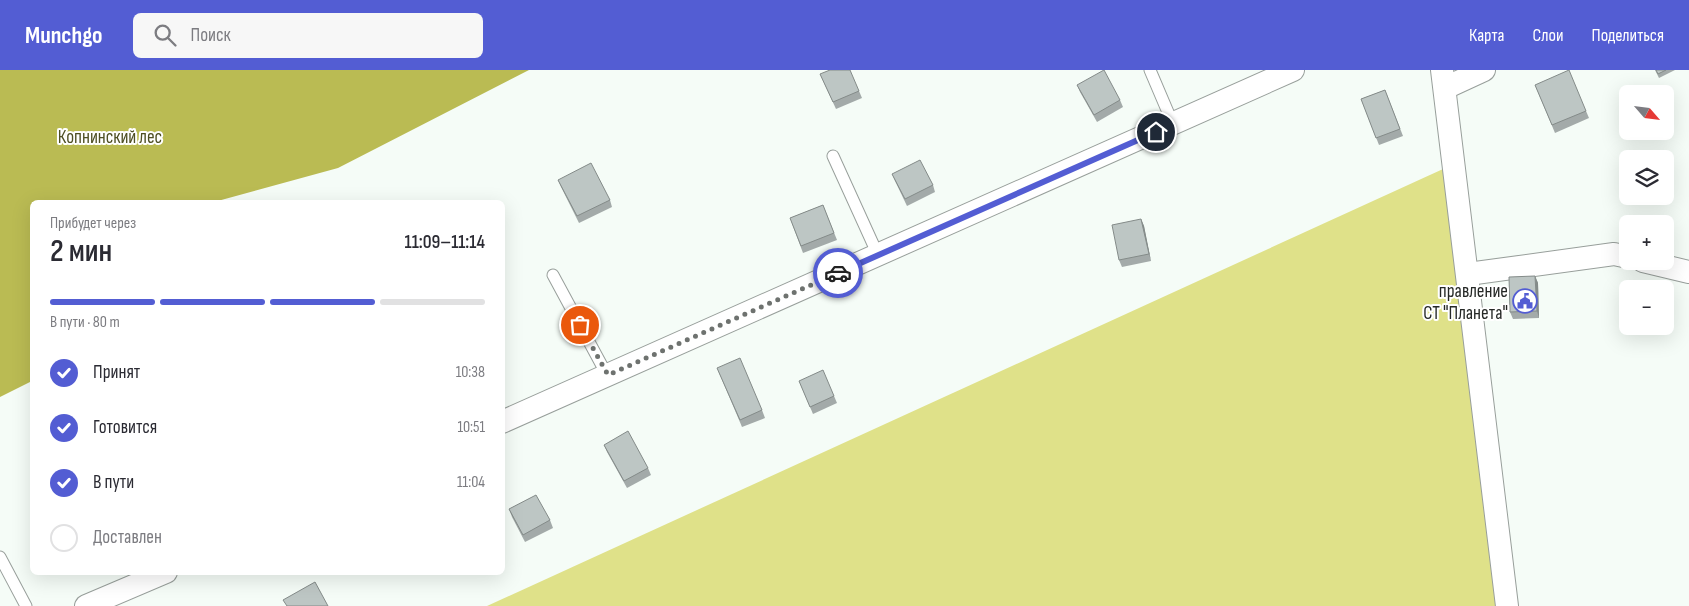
<!DOCTYPE html>
<html lang="ru">
<meta charset="utf-8">
<style>
:root{--surface:#fff;--page:#f7f7f7;--text:#2b2b33;--muted:#7c7c81;--line:#e1e1e2;--accent:#535dd3}
body{margin:0;font-family:"Sofia Sans Condensed",sans-serif;background:var(--page);color:var(--text);height:100vh;display:flex;flex-direction:column;font-size:19px;white-space:nowrap}
*{box-sizing:border-box;margin:0}
p{font-size:16px;color:var(--muted)}
.icon{flex:none;width:28px;height:28px;fill:none;stroke:currentColor;stroke-width:2;stroke-linecap:round;stroke-linejoin:round}
.map{position:relative;flex:1;overflow:hidden}
.panel{position:absolute;left:30px;top:130px;width:475px;height:375px;display:flex;flex-direction:column;background:var(--surface);border-radius:8px;box-shadow:0 5px 20px #0002}
.panel>*{flex:none}
.needle{width:32px;rotate:118deg}
.tools{position:absolute;left:1619px;top:15px;display:grid;gap:10px}
.tools a{display:grid;place-items:center;width:55px;height:55px;border-radius:8px;background:var(--surface);box-shadow:0 5px 20px #0002;font-size:25px}
.pin{position:absolute;display:grid;place-items:center;width:42px;height:42px;color:#fff;margin:-21px;border:2px solid #fff;border-radius:50%;box-shadow:0 1px 5px #0007}
.courier{position:absolute;display:grid;place-items:center;width:50px;height:50px;margin:-25px;border:4px solid #535dd3;border-radius:50%;background:#fff;color:#222;box-shadow:0 1px 6px #0007}
.head em{font-style:normal;font-weight:600}
.head div{display:flex;flex-direction:column-reverse}
.head{display:flex;align-items:center;justify-content:space-between;height:85px;padding:0 20px}
h1{font-size:32px;font-weight:600;line-height:38px}
.bar{display:grid;grid-template-columns:repeat(4,1fr);gap:8px 5px;align-content:center;height:60px;padding:0 20px}
.bar i{height:6px;border-radius:4px;background:var(--line)}
.bar .current{background:var(--accent)}
.bar p{grid-column:span 4}
ol{padding:0 20px;list-style:none}
li{display:flex;align-items:center;gap:15px;height:55px}
li p{margin-inline-start:auto}
li .icon{padding:5px;border-radius:50%;background:var(--accent);color:#fff;stroke-width:4}
li:last-child{color:var(--muted)}
li i{width:28px;height:28px;border:2px solid var(--line);border-radius:50%}
header{display:flex;align-items:center;gap:30px;box-sizing:border-box;height:70px;padding:0 25px;background:var(--accent);color:#fff}
header strong{font-size:24px}
nav{display:flex;gap:28px;margin-inline-start:auto;font-size:18px}
.search{width:350px;height:45px;background:var(--page);display:flex;align-items:center;gap:12px;box-sizing:border-box;padding:0 18px;border-radius:8px;color:var(--muted);font-size:19px}
.map>svg:first-child{display:block}
</style>
<header>
<strong>Munchgo</strong>
<div class="search"><svg class="icon" aria-label="search" viewBox="0 0 24 24"><circle cx="10" cy="10" r="6"/><path d="M15 15l6 6"/></svg>Поиск</div>
<nav><a>Карта</a><a>Слои</a><a>Поделиться</a></nav>
</header>
<div class="map">
<svg width="1689" height="536" viewBox="0 0 1689 536">
<rect width="100%" height="100%" fill="#f5fcf7"/>
<path fill="#dfe189" d="M 1454,94 L 1507,536 L 487,536 Z"/>
<path fill="#babb53" d="M 0,0 L 529,0 L 338,98 L 214,132 L 32,132 L 32,311 L 0,327 Z"/>
<g fill="none" stroke-linecap="round" stroke-linejoin="round">
<g stroke="#989f9b" stroke-width="13">
<g id="service">
<path d="M 1150,0 L 1173,54"/>
<path d="M 833,86 L 878,185"/>
<path d="M 553,205 L 607,305"/>
<path d="M 0,487 L 26,536"/>
</g>
</g>
<g stroke="#989f9b" stroke-width="24">
<g id="minor">
<path d="M 1442,0 L 1507,536"/>
<path d="M 1445,18 L 1484,0"/>
<path d="M 1643,191 L 1689,202"/>
<path d="M 1468,204 L 1614,184 L 1628,187"/>
<path d="M 502,352 L 1293,0"/>
<path d="M 86,536 L 166,502"/>
</g>
</g>
<use href="#service" stroke="#fff" stroke-width="11"/>
<use href="#minor" stroke="#fff" stroke-width="22"/>
</g>
<g fill="#a3aaa9">
<path d="M 1655,0 L 1675,0 L 1659,8 Z"/>
<path d="M 820,4 L 859,21 L 862,28 L 836,39 Z"/>
<path d="M 1077,15 L 1120,30 L 1123,37 L 1097,52 L 1080,22 Z"/>
<path d="M 1535,15 L 1586,41 L 1589,48 L 1555,63 Z"/>
<path d="M 1385,20 L 1403,66 L 1379,75 L 1361,29 Z"/>
<path d="M 892,104 L 933,115 L 935,122 L 907,136 L 895,111 Z"/>
<path d="M 558,110 L 610,130 L 612,137 L 579,153 L 561,117 Z"/>
<path d="M 823,135 L 837,170 L 803,183 L 790,148 Z"/>
<path d="M 1141,149 L 1144,156 L 1151,191 L 1122,197 L 1119,190 Z"/>
<path d="M 1535,206 L 1538,213 L 1539,248 L 1513,249 L 1510,242 Z"/>
<path d="M 717,298 L 762,340 L 765,348 L 742,357 Z"/>
<path d="M 799,311 L 834,326 L 837,333 L 813,344 Z"/>
<path d="M 604,375 L 648,398 L 651,405 L 627,418 L 607,382 Z"/>
<path d="M 509,439 L 550,450 L 553,458 L 525,472 L 512,447 Z"/>
</g>
<g fill="#848b89">
<path d="M 1141,149 L 1144,156 L 1151,191 L 1149,184 Z"/>
<path d="M 1535,206 L 1538,213 L 1539,248 L 1537,241 Z"/>
</g>
<g fill="#bdc6c4" stroke="#848b89">
<path d="M 830,0 L 850,0 L 859,21 L 833,32 L 820,4 Z"/>
<path d="M 1104,0 L 1120,30 L 1094,45 L 1077,15 Z"/>
<path d="M 1569,0 L 1586,41 L 1552,55 L 1535,15 Z"/>
<path d="M 1656,0 L 1666,0 L 1658,4 Z"/>
<path d="M 1385,20 L 1400,59 L 1376,68 L 1361,29 Z"/>
<path d="M 920,90 L 933,115 L 905,129 L 892,104 Z"/>
<path d="M 591,93 L 610,130 L 577,146 L 558,110 Z"/>
<path d="M 823,135 L 834,163 L 801,176 L 790,148 Z"/>
<path d="M 1141,149 L 1149,184 L 1119,190 L 1112,155 Z"/>
<path d="M 1535,206 L 1537,241 L 1510,242 L 1509,207 Z"/>
<path d="M 740,288 L 762,340 L 740,350 L 717,298 Z"/>
<path d="M 823,300 L 834,326 L 810,337 L 799,311 Z"/>
<path d="M 628,361 L 648,398 L 624,411 L 604,375 Z"/>
<path d="M 536,425 L 550,450 L 523,465 L 509,439 Z"/>
<path d="M 315,512 L 328,536 L 287,536 L 283,530 Z"/>
</g>
<g fill="none" stroke-linecap="round" stroke-linejoin="round">
<path stroke="#6e726f" stroke-width="5" stroke-dasharray="0 9" d="M 580,255 L 608,305 L 838,203"/>
<path stroke="#535dd3" stroke-width="6" d="M 838,203 L 1156,62"/>
</g>
<defs>
<g id="civic-ring" transform="scale(1.25)"><circle r="9.5" fill="#fff" stroke="#535dd3" stroke-width="1.5"/><path d="M-.6-6.5H3V-4.5H.6V-3L4-1V1h2V6H-6V1h2V-1L-.6-3ZM-1.2 2.5V6h2.4V2.5Z" fill="#535dd3"/></g>
</defs>
<g fill-rule="evenodd">
<use href="#civic-ring" x="1525" y="231"/>
</g>
<g text-anchor="middle" stroke-width="4" stroke-linejoin="round" paint-order="stroke">
<g font-size="19" fill="#4e4f24" stroke="#fff">
<text x="110" y="73">Копнинский лес</text>
</g>
<g font-size="19" fill="#252826" stroke="#fff" text-anchor="end">
<text x="1508" y="227">правление<tspan x="1508" dy="22">СТ "Планета"</tspan></text>
</g>
</g>
</svg>
<div class="tools">
<a><svg class="needle" viewBox="-14 -14 28 28"><path d="M0-13l5 13h-10z" fill="#e53935"/><path d="M0 13l5-13h-10z" fill="#7c7c81"/></svg></a>
<a><svg class="icon" aria-label="layers" viewBox="0 0 24 24"><path d="M12 4l9 5-9 5-9-5zM3 14l9 5 9-5"/></svg></a>
<a>+</a>
<a>−</a>
</div>
<div class="pin" style="left:580px;top:255px;background:#ea580c"><svg class="icon" aria-label="bag" viewBox="0 0 24 24"><path d="M5 8h14l-1 12H6zM9 8a3 3 0 0 1 6 0"/></svg></div>
<div class="pin" style="left:1156px;top:62px;background:#1f2937"><svg class="icon" aria-label="home" viewBox="0 0 24 24"><path d="M3 11l9-7 9 7M6 9v11h12V9"/></svg></div>
<div class="courier" style="left:838px;top:203px"><svg class="icon" aria-label="car" viewBox="0 0 24 24"><path d="M5 17H2v-5l4-1 3-4h7l3 4 3 1v5h-3M9 17h6M6 11h13"/><circle cx="7" cy="17" r="2"/><circle cx="17" cy="17" r="2"/></svg></div>
<section class="panel">
<div class="head"><div><h1>2 мин</h1><p>Прибудет через</p></div><em>11:09–11:14</em></div>
<div class="bar"><i class="current"></i><i class="current"></i><i class="current"></i><i></i><p>В пути · 80 m</p></div>
<ol>
<li><svg class="icon" aria-label="check" viewBox="0 0 24 24"><path d="M5 12l5 5 9-10"/></svg>Принят<p>10:38</p></li>
<li><svg class="icon" aria-label="check" viewBox="0 0 24 24"><path d="M5 12l5 5 9-10"/></svg>Готовится<p>10:51</p></li>
<li><svg class="icon" aria-label="check" viewBox="0 0 24 24"><path d="M5 12l5 5 9-10"/></svg>В пути<p>11:04</p></li>
<li><i></i>Доставлен</li>
</ol>
</section>
</div>
